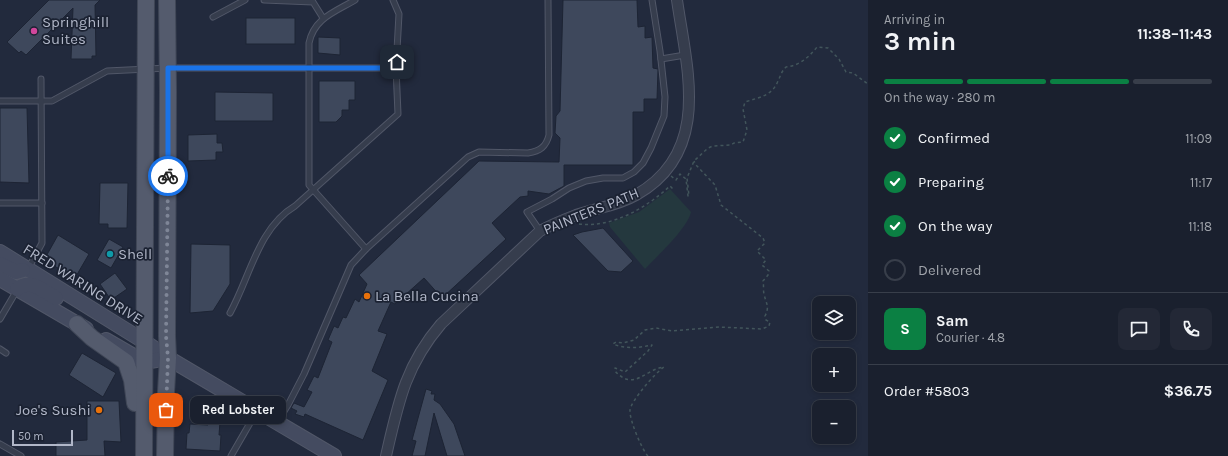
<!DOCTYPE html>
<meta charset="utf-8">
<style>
:root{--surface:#1a202e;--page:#232836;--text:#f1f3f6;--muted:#9fa3aa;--line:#383e4a;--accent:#0b8043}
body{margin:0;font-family:Karla,sans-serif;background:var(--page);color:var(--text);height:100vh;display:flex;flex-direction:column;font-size:15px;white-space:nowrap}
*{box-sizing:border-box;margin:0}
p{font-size:13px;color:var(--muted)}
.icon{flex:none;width:22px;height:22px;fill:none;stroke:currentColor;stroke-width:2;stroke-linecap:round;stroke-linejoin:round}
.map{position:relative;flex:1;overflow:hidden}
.drawer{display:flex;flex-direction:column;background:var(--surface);width:360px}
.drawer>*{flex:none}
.fabs{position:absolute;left:812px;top:296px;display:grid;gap:8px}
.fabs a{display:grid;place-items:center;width:44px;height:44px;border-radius:8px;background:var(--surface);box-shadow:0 2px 6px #0003,0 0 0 1px var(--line);font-size:20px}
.scale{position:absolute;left:12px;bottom:10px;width:61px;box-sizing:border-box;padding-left:4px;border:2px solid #b1b7c8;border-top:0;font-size:11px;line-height:14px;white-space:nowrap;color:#b1b7c8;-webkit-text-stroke:3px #1b2232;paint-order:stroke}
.pin{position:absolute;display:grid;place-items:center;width:34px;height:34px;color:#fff;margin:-17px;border-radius:8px;box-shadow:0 2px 6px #0006}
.courier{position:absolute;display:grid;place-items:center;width:40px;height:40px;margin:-20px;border:3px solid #1a73e8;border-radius:50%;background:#fff;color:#222;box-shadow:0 1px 5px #0007}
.bubble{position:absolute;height:28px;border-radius:8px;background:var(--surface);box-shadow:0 2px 6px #0003,0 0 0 1px var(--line);font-size:13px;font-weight:700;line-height:28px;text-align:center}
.overview em{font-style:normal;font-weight:700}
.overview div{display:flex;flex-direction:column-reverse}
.overview{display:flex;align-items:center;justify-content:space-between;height:68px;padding:0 16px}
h1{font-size:26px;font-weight:700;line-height:30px}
.bar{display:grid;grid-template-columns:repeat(4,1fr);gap:6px 4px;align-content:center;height:48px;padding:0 16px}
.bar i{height:5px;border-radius:3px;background:var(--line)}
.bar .current{background:var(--accent)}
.bar p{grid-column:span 4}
.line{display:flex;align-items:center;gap:10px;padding:0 16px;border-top:1px solid var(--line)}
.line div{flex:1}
.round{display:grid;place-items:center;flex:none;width:42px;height:42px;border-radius:8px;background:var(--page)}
ol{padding:0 16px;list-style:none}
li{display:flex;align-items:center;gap:12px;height:44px}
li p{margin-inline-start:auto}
li .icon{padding:4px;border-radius:50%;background:var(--accent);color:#fff;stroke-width:4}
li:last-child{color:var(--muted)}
li i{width:22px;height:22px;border:2px solid var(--line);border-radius:50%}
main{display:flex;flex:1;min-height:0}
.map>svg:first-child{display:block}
</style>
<main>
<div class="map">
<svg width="868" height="456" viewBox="0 0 868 456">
<rect width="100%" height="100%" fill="#222a3d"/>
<path fill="#24383e" d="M 670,189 L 691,212 C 687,229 658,255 645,269 L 610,227 L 609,223 L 639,212 Z"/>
<g fill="#3e485c" stroke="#1d2434">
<path d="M 49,0 L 100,0 L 95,5 L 96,56 L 92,56 L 92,59 L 71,59 L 73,8 L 26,55 L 21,51 L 19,53 L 7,42 Z"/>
<path d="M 563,0 L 637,0 L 638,27 L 645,26 L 645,38 L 652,37 L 653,68 L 658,69 L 658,70 L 657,99 L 644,99 L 644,112 L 633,112 L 633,165 L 564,165 L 564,186 L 549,194 L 528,191 L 528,196 L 520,197 L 492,223 L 506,239 L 442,298 L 424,278 L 395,304 L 391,302 L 378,331 L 387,334 L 372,371 L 388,380 L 363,440 L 305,414 L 304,417 L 295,414 L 297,411 L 291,408 L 294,403 L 304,407 L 312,392 L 307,390 L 314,376 L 318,378 L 332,342 L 328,340 L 334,326 L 338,328 L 343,317 L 346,318 L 355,299 L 359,302 L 367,284 L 359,275 L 479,161 L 559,162 L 560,138 L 555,133 L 556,116 L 560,111 Z"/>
<rect x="246" y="18" width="49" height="26"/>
<path d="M 318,37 L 340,38 L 340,55 L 318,53 Z"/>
<path d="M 319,81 L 355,81 L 355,100 L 349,100 L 349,110 L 342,110 L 342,116 L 336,122 L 319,122 Z"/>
<path d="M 215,92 L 273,93 L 273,121 L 215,121 Z"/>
<path d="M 0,108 L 27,108 L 29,183 L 0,182 Z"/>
<path d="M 217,134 L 217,143 L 222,143 L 223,152 L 216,152 L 216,160 L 188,161 L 188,135 Z"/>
<path d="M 100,183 L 128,183 L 127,228 L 108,228 L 108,224 L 99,224 Z"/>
<path d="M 603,228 L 633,261 L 621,272 L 608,271 L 573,235 L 582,232 Z"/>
<path d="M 58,235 L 89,254 L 75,278 L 44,260 Z"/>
<path d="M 109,239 L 123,247 L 111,268 L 97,260 Z"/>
<path d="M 191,244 L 230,245 L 230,284 L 213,311 L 190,313 Z"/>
<path d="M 115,273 L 127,289 L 111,300 L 100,284 Z"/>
<path d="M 82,353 L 116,373 L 103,397 L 69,375 Z"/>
<path d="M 426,389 L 432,391 L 431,394 L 435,394 L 434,400 L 440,404 L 454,424 L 465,456 L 447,456 L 434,413 L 425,456 L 412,456 L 416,441 L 412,440 Z"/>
<path d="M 87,401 L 119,401 L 121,442 L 104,441 L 105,456 L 56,456 L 56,442 L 87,440 Z"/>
<path d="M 208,421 L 220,422 L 219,435 L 221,435 L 220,451 L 186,449 L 187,433 L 189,433 L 190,424 L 208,425 Z"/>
</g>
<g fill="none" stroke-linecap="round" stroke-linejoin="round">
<g stroke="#515768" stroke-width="7">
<g id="lane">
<path d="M 264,0 L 313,2 L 323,18"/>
<path d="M 355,0 C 335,12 314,18 309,43 L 309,185 L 366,249"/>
<path d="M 213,17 L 245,0"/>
<path d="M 661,59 L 685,55"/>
<path d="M 0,101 L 52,101 L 107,71 L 168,68 L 396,68"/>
<path d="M 0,203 L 42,203"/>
<path d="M 540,231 L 527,212 L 552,199 L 569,188 L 586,181 L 603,178 L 623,178 L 634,172 L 643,163 L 651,148 L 664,116 L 665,97 L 660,51 L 652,0"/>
<path d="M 28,269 L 42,243 L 41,79"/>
<path d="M 230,313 C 250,277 258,228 295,206 L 398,114 L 396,68 L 399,14 L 393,0"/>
<path d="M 0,319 L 17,290"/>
<path d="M 0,349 L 6,353"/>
<path d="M 278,421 L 288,405 L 304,374 L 351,265 L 366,249 L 468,157 L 479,152 L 528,153 C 540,151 546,147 549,135 L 548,0"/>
<path d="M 0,444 L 21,456"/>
<path d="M 231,456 L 257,411"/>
</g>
</g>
<g stroke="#515768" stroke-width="12">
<path id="street" d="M 386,456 C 398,404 405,366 441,324 L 540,231 C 551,225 563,220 576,215 C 596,208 617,206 636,195 C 712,152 687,70 677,0"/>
</g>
<g stroke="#515768" stroke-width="16">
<g id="secondary">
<path d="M 0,252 L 145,342 L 168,358 L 334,456"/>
<path d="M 0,264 L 16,272 L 23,270"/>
<path d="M 0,279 L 86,329"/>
<path d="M 17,289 C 31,278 43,291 56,298"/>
<path d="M 106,340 L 144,362 L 168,358"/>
</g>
</g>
<g stroke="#3f4656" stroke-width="18">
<g id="primary">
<path d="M 77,324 L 92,338 L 126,362 L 132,380 L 135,403"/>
<path d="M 144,456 L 146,0"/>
<path d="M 165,456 L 166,392 L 168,358 L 167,336 L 168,91 L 167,0"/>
</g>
</g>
<g stroke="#42555b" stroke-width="1.5" stroke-dasharray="3 3" stroke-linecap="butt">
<path d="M 671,176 L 676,180 L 680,174 L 686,179 L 688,196 L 689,196 L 687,178 L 694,161 L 708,148 L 713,146 L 731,145 L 734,143 L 743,142 L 747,130 L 743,109 L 745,102 C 760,97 772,96 778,81 C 781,75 781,72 786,67 C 799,66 809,57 817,47 L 828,48 L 839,59 L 846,72 L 853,73 L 868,84"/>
<path d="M 579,224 C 612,228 646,208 670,186 L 674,190"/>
<path d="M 648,456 C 642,450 629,419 630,410 C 631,401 655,373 664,367 C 645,369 634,392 615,371 L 615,368 L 625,372 L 648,351 L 652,345 C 639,348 625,349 613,344 L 616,342 L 623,343 L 634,340 L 645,330 L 656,328 L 672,331 L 719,327 L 762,329 L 769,326 L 770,322 L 766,320 L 765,316 C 770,306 766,304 764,294 C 763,290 764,285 763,281 L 768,275 L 769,271 L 762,265 L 766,260 L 757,251 L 765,243 L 763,238 L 721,205 L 715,185 L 696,165 L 694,161"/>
</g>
<use href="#lane" stroke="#363d4d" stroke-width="5"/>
<use href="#street" stroke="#363d4d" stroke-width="10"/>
<use href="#secondary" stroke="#444b60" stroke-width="14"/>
<use href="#primary" stroke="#545b6d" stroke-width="16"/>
</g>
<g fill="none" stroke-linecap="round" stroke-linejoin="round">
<path stroke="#7f8697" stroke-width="4" stroke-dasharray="0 7.2" d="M 166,410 L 168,358 L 166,336 L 168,176"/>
<path stroke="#1a73e8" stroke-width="5" d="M 168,176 L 168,68 L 396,68 L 397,62"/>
</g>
<circle fill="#d1479c" stroke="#1b2232" stroke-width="1.5" cx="34" cy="31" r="4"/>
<circle fill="#0f9aa8" stroke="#1b2232" stroke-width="1.5" cx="110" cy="254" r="4"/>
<g fill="#e8710a" stroke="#1b2232" stroke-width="1.5">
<circle cx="367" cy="296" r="4"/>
<circle cx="99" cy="410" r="4"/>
</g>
<g text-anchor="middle" stroke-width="3.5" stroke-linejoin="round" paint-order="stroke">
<g font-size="15" fill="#b1b7c8" stroke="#1b2232" text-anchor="start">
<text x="42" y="27">Springhill<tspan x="42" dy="17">Suites</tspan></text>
<text x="118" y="259">Shell</text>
<text x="375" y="301">La Bella Cucina</text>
<text x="91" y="415" text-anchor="end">Joe's Sushi</text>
</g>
<g font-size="15" fill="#b1b7c8" stroke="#1b2232">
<text transform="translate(591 211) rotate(-22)" y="5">PAINTERS PATH</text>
<text transform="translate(83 284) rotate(32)" y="5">FRED WARING DRIVE</text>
</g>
</g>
</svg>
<div class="fabs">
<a><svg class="icon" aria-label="layers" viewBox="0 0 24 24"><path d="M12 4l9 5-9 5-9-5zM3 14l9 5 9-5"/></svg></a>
<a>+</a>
<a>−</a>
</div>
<div class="scale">50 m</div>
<div class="pin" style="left:166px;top:410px;background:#ea580c"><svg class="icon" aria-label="bag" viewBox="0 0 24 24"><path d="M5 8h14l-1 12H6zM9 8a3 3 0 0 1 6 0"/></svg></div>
<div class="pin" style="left:397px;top:62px;background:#1f2937"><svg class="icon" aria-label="home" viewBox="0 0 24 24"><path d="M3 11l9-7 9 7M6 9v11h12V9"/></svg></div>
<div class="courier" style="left:168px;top:176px"><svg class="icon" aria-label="bike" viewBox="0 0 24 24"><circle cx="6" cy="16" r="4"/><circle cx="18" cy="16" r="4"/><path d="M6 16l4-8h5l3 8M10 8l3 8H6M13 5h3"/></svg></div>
<div class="bubble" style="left:190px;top:396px;width:96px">Red Lobster</div>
</div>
<section class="drawer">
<div class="overview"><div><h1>3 min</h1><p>Arriving in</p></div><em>11:38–11:43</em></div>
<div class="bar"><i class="current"></i><i class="current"></i><i class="current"></i><i></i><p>On the way · 280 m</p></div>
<ol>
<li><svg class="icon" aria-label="check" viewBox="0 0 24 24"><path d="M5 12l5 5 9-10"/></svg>Confirmed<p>11:09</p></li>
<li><svg class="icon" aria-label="check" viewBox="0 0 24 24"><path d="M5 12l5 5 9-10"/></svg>Preparing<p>11:17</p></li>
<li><svg class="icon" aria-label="check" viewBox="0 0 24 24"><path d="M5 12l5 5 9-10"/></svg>On the way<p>11:18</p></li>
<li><i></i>Delivered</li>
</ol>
<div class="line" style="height:72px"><b class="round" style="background:var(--accent);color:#fff">S</b><div><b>Sam</b><p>Courier · 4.8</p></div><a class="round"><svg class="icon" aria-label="chat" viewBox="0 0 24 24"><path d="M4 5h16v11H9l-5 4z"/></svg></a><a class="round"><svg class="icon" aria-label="phone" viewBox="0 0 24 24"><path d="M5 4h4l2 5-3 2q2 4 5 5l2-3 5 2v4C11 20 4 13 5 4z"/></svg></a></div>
<div class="line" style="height:52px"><div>Order #5803</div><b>$36.75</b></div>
</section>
</main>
